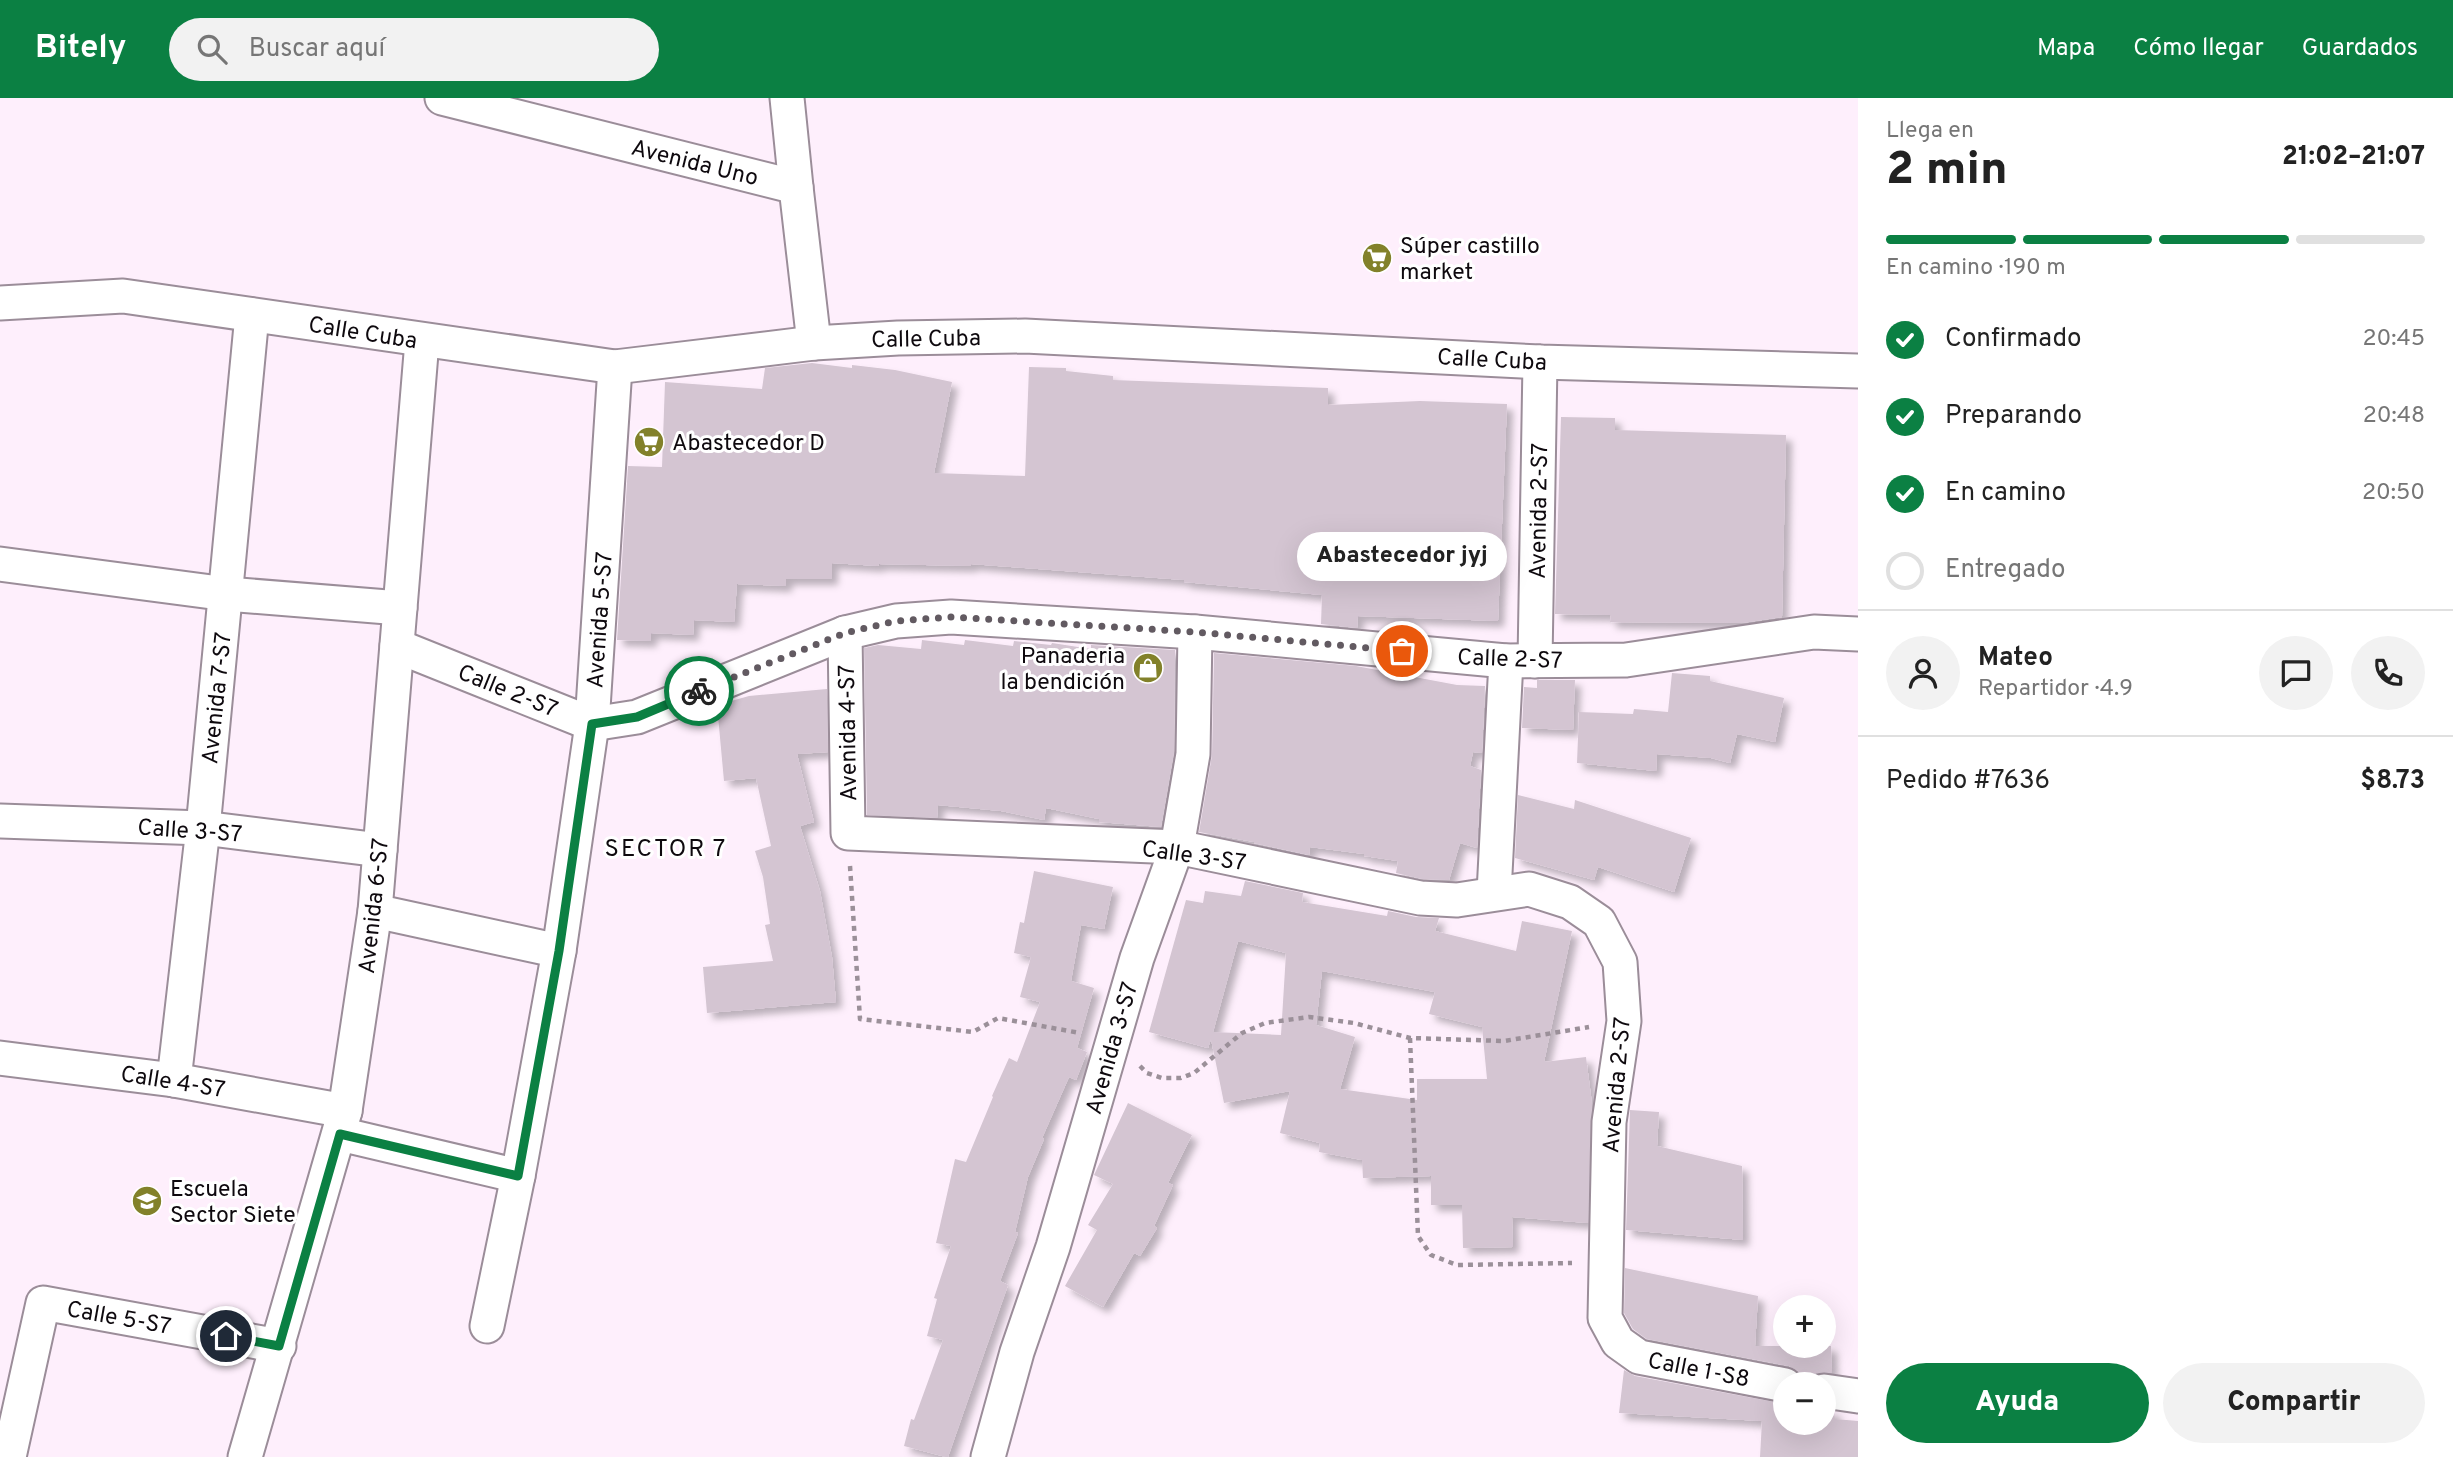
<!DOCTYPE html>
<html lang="es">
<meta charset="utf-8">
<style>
:root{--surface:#fff;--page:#f2f2f2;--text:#222;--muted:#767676;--line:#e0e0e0;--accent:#0b8043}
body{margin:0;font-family:Overpass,sans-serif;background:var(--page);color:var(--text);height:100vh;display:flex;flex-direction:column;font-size:26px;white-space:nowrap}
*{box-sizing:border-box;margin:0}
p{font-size:23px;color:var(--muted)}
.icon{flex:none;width:38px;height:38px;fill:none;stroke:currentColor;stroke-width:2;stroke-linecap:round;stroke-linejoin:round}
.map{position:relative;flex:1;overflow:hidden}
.drawer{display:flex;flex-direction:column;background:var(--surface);width:595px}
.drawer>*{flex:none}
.fabs{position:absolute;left:1773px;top:1197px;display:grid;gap:14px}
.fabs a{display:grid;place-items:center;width:63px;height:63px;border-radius:50%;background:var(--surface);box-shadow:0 7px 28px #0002;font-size:35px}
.pin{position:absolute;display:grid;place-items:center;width:60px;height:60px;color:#fff;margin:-30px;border:4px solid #fff;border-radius:50%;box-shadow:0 2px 7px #0007}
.courier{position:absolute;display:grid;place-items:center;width:70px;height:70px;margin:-35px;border:5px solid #0b8043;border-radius:50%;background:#fff;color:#222;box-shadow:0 2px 9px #0007}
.bubble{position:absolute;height:49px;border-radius:24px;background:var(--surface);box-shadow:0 7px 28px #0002;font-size:23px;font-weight:800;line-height:49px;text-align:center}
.head em{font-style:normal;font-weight:800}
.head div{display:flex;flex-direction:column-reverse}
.head{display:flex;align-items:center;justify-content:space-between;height:119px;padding:0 28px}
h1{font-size:46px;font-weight:800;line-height:52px}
.bar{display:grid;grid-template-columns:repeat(4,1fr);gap:10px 7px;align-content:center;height:84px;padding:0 28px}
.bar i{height:9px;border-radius:5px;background:var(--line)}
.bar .on{background:var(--accent)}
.bar p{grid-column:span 4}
.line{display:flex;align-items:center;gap:18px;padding:0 28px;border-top:2px solid var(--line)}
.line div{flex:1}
.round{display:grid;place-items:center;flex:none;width:74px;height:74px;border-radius:37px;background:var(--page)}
ol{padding:0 28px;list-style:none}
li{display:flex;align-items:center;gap:21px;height:77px}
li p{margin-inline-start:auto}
li .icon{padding:7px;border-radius:50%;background:var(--accent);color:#fff;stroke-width:4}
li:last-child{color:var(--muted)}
li i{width:38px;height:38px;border:4px solid var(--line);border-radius:50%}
.button{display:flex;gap:14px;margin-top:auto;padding:14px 28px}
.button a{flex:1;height:80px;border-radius:42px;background:var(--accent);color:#fff;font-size:28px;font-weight:800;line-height:80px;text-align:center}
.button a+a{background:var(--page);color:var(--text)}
header{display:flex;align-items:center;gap:42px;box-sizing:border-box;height:98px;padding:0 35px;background:var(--accent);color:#fff}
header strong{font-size:33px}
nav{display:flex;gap:38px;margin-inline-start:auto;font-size:24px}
.search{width:490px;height:63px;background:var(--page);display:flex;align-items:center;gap:18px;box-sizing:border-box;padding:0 24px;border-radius:38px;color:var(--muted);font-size:26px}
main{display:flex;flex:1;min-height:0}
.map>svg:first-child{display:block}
</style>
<header>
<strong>Bitely</strong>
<div class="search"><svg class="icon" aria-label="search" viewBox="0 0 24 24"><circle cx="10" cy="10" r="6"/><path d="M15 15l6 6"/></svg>Buscar aquí</div>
<nav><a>Mapa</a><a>Cómo llegar</a><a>Guardados</a></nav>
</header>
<main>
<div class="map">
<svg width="1858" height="1359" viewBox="0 0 1858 1359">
<defs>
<filter id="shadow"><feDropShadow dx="6" dy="6" stdDeviation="3.5" flood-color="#0004"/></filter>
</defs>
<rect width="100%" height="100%" fill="#feeffc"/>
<g fill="#d4c5d2" fill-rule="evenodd" filter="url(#shadow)">
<path d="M 812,265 L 852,270 L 852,267 L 895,272 L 952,284 L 934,375 L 1025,378 L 1029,269 L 1066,270 L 1066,273 L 1113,278 L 1113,282 L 1328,290 L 1328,307 L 1420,303 L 1507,306 L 1498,523 L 1358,518 L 1357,530 L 1321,526 L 1322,497 L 1184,484 L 1184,482 L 971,466 L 971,468 L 879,466 L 878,468 L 832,465 L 832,481 L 786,481 L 786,488 L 737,486 L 734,524 L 694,522 L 693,537 L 651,535 L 651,543 L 617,542 L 628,368 L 662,369 L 665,284 L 762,291 L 765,270 Z"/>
<path d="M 1561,319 L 1615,320 L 1615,332 L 1786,337 L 1782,519 L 1742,525 L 1610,524 L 1611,517 L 1555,516 Z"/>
<path d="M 922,542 L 964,547 L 965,542 L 1013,548 L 1014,543 L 1051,547 L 1052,545 L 1091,551 L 1091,547 L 1175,552 L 1174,654 L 1161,729 L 1099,724 L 1099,721 L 1046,710 L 1044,722 L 1001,713 L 938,707 L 937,720 L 867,717 L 864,550 L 878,547 L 921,551 Z"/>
<path d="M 1214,555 L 1356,568 L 1457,587 L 1485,588 L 1482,655 L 1473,654 L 1470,668 L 1481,672 L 1477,750 L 1460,745 L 1449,782 L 1423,781 L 1396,775 L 1398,763 L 1364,758 L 1364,756 L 1310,749 L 1309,757 L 1254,745 L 1254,744 L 1199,734 L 1212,657 Z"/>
<path d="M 1672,575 L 1710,578 L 1710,583 L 1784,600 L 1775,644 L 1737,636 L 1730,665 L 1711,660 L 1657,656 L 1656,673 L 1577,665 L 1579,614 L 1633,616 L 1634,611 L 1668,614 Z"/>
<path d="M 1537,582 L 1575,582 L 1573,632 L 1522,630 L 1524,589 L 1537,590 Z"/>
<path d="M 827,591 L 828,654 L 797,656 L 814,724 L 800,728 L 820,793 L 832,859 L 836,904 L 707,915 L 703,869 L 773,863 L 765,827 L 770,826 L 763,779 L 755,753 L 771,748 L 756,680 L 724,683 L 717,607 L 749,598 Z"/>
<path d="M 1518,697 L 1574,711 L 1575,702 L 1691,740 L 1674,794 L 1598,769 L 1594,782 L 1515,760 Z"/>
<path d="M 1034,773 L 1113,789 L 1104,831 L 1081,827 L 1071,883 L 1094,890 L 1077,950 L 1087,954 L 1076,982 L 1069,979 L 1042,1040 L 1044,1041 L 1028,1079 L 1015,1134 L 1018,1135 L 1000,1183 L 1008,1187 L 948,1359 L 946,1359 L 904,1348 L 911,1321 L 914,1322 L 943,1242 L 927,1238 L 937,1201 L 934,1200 L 951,1148 L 936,1145 L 955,1061 L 966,1064 L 993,999 L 992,998 L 1009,960 L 1017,964 L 1040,904 L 1020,899 L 1031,859 L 1014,855 L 1020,824 L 1024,825 Z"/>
<path d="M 1245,783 L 1303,795 L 1302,804 L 1387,818 L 1388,813 L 1416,819 L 1439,820 L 1435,833 L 1516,853 L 1522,823 L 1572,833 L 1544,964 L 1586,959 L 1592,1006 L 1588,1125 L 1512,1119 L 1513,1149 L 1463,1150 L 1462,1107 L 1431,1107 L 1431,1078 L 1363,1080 L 1362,1062 L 1319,1054 L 1320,1045 L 1280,1035 L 1290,993 L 1224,1005 L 1211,941 L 1208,950 L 1149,934 L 1186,802 L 1203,805 L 1205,793 L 1241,798 ZM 1238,843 L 1286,855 L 1281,937 L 1213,934 ZM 1322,873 L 1435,894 L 1429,916 L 1482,929 L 1487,981 L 1417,981 L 1417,1002 L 1340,991 L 1355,939 L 1316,927 Z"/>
<path d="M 1128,1005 L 1192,1037 L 1168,1085 L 1173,1087 L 1154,1128 L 1157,1130 L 1140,1158 L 1134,1155 L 1103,1209 L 1065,1188 L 1097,1132 L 1088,1127 L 1113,1086 L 1094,1077 Z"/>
<path d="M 1630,1012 L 1659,1014 L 1657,1048 L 1742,1068 L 1743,1142 L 1626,1132 Z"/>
<path d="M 1625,1170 L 1758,1198 L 1755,1248 L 1831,1248 L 1832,1275 L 1816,1275 L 1807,1286 L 1804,1286 L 1798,1273 L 1789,1268 L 1647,1241 L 1633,1231 L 1624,1215 Z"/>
<path d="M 1624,1272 L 1635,1278 L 1785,1306 L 1785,1325 L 1824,1325 L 1824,1312 L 1834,1314 L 1835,1321 L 1858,1323 L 1858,1359 L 1760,1359 L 1762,1323 L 1619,1315 Z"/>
</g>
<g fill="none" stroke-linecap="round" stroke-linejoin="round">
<g stroke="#9b8d99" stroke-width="37">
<g id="street">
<path d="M 442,0 L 796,89 L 814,245"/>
<path d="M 787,0 L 796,89"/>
<path d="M 0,205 L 123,198 L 615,269 L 814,245 L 898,240 L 1025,238 L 1540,264 L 1858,273"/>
<path d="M 0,466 L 227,496 L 400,510"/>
<path d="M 845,535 L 848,735 L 1177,749 L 1420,800 L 1457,802 L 1529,791 L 1570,804 L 1599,824 L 1620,864 L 1624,923 L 1609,1024 L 1605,1220 L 1618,1244 L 1639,1259 L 1785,1287"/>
<path d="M 397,548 L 592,626 L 637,619 L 845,535 L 896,523 L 951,519 L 1195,534 L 1506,563 L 1626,562 L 1814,534 L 1858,536"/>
<path d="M 1535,563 L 1540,264"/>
<path d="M 0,723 L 203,730 L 380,752"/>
<path d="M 1494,795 L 1506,563"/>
<path d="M 375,813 L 559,853"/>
<path d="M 0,960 L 174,982 L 345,1013"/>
<path d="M 174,982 L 203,730 L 252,217"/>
<path d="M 340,1036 L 518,1078"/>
<path d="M 487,1228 L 518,1078 L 559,853 L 592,626 L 615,269"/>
<path d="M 1824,1293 L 1858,1298"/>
<path d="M 9,1359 L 43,1205 L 279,1248"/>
<path d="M 245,1359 L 345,1013 L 375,813 L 422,243"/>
<path d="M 988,1359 L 1017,1254 L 1053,1149 L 1137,860 L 1177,749 L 1193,656 L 1195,534"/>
</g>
</g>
<g stroke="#9b9099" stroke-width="4.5" stroke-dasharray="5 5" stroke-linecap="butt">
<path d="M 850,768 L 860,921 L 973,934 L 998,920 L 1080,935"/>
<path d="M 1410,940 L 1418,1138 L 1431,1157 L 1457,1167 L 1572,1165"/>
<path d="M 1140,968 L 1147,975 L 1162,980 L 1181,980 L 1194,975 L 1242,935 L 1265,925 L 1309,919 L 1354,925 L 1410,940 L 1504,943 L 1589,929"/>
</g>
<use href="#street" stroke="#fff" stroke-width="33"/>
</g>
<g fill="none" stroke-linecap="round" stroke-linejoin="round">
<path stroke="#625a61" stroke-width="7" stroke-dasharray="0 12.6" d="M 699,593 L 845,535 L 896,523 L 951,519 L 1195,534 L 1402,553"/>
<path stroke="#0b8043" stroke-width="9" d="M 226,1238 L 279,1248 L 340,1036 L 518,1078 L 559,853 L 592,626 L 637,619 L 699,593"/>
</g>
<defs>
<g id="supermarket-disc" transform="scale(1.575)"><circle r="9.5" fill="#82812a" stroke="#fff"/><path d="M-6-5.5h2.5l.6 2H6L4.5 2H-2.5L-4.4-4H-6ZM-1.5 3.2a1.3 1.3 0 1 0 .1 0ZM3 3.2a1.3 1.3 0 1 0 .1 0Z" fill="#fff"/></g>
<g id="shop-disc" transform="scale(1.575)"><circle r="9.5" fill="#82812a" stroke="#fff"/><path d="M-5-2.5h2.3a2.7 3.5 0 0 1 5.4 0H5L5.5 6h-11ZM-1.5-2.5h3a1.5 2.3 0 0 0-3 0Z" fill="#fff"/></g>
<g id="school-disc" transform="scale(1.575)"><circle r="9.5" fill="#82812a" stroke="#fff"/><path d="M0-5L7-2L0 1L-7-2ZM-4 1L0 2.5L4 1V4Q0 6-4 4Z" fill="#fff"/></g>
</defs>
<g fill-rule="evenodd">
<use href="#supermarket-disc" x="1377" y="160"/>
<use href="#supermarket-disc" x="649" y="344"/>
<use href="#shop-disc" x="1148" y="570"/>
<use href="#school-disc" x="147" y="1103"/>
</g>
<g text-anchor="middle" stroke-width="6" stroke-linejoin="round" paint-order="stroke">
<g font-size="23" fill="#0e090e" stroke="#fff">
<text transform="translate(695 64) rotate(14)" y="8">Avenida Uno</text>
<text transform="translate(363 234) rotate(9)" y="8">Calle Cuba</text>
<text transform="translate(926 240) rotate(-1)" y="8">Calle Cuba</text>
<text transform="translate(1492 261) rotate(3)" y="8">Calle Cuba</text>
<text transform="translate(1538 413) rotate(-89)" y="8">Avenida 2-S7</text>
<text transform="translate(599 522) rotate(-86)" y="8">Avenida 5-S7</text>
<text transform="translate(1510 560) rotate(2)" y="8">Calle 2-S7</text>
<text transform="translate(508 592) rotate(22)" y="8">Calle 2-S7</text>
<text transform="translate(216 600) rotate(-84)" y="8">Avenida 7-S7</text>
<text transform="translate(847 635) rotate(-91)" y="8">Avenida 4-S7</text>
<text transform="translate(190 732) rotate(4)" y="8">Calle 3-S7</text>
<text transform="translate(1194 757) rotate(8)" y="8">Calle 3-S7</text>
<text transform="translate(373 808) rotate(-84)" y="8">Avenida 6-S7</text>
<text transform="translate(1111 950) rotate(-74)" y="8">Avenida 3-S7</text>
<text transform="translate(173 983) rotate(9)" y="8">Calle 4-S7</text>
<text transform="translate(1616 987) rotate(-85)" y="8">Avenida 2-S7</text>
<text transform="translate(119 1219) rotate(10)" y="8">Calle 5-S7</text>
<text transform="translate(1699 1271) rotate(11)" y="8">Calle 1-S8</text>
</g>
<g font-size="23" fill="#0e090e" stroke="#fff" text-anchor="start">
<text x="1400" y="155">Súper castillo<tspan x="1400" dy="26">market</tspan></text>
<text x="672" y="352">Abastecedor D</text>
<text x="1125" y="565" text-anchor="end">Panaderia<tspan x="1125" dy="26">la bendición</tspan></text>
<text x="170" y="1098">Escuela<tspan x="170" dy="26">Sector Siete</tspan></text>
</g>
<g font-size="24" letter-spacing="2" fill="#0e090e" stroke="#fff">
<text x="666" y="758">SECTOR 7</text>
</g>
</g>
</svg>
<div class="fabs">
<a>+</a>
<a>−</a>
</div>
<div class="pin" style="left:1402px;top:553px;background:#ea580c"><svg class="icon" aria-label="bag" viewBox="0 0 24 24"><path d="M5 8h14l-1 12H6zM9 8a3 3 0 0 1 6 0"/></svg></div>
<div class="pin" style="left:226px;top:1238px;background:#1f2937"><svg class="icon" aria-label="home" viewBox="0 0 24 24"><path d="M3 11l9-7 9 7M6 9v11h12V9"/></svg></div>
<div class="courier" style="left:699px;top:593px"><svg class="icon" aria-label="bike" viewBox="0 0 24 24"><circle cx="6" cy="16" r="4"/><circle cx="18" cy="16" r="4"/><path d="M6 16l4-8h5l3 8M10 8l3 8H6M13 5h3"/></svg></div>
<div class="bubble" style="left:1297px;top:434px;width:210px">Abastecedor jyj</div>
</div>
<section class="drawer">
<div class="head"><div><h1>2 min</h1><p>Llega en</p></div><em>21:02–21:07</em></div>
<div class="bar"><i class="on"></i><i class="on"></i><i class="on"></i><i></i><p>En camino · 190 m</p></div>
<ol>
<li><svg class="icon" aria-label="check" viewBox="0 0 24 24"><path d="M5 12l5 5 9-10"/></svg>Confirmado<p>20:45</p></li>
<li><svg class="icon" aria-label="check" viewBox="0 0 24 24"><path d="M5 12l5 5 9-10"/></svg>Preparando<p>20:48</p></li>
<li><svg class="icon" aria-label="check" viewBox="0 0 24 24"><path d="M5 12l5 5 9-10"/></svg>En camino<p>20:50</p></li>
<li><i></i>Entregado</li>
</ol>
<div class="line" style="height:126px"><a class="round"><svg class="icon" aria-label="person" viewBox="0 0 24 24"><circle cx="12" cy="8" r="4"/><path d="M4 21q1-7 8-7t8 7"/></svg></a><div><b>Mateo</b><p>Repartidor · 4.9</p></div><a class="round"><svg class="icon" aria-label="chat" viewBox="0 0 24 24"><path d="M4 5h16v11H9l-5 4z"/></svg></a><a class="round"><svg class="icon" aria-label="phone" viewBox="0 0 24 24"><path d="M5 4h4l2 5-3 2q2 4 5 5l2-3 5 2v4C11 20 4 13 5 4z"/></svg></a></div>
<div class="line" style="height:91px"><div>Pedido #7636</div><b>$8.73</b></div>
<div class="button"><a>Ayuda</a><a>Compartir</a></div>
</section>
</main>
